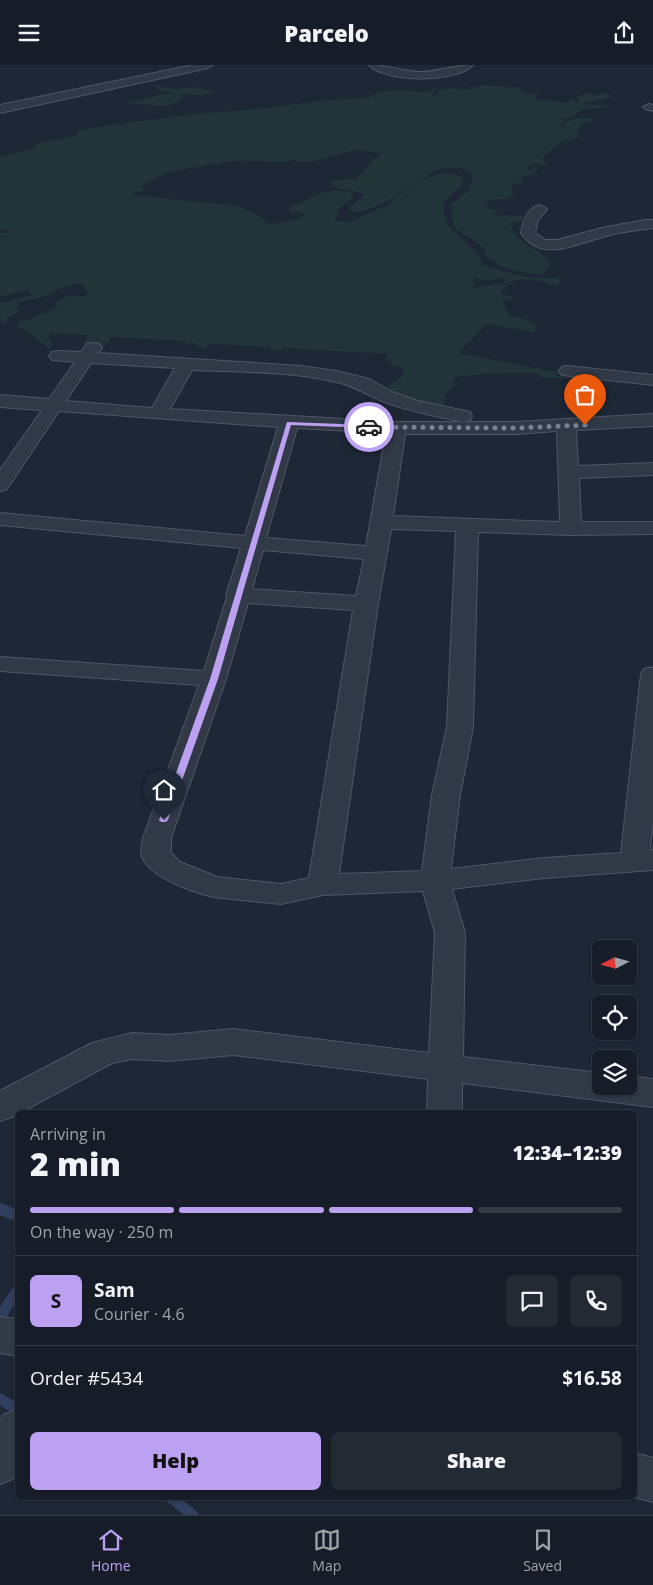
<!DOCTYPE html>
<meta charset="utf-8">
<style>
:root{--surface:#161d28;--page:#232a34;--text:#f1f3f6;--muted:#9ea2a8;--line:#353b45;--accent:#bca0f2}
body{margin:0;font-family:"Open Sans",sans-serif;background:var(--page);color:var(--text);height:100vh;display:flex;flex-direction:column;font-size:19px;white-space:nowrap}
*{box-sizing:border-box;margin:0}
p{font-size:16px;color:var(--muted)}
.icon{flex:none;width:28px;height:28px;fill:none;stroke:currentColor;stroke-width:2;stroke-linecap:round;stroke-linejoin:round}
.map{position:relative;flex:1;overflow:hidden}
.side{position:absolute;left:15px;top:1045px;width:622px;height:390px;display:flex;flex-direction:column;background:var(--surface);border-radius:8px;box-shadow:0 1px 4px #0004,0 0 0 1px var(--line)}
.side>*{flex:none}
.needle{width:32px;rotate:264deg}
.tools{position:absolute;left:592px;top:875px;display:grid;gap:10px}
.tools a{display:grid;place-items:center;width:45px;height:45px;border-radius:8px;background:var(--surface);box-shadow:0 1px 4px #0004,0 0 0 1px var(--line);font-size:25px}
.pin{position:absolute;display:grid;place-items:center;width:42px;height:42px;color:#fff;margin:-51px -21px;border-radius:50% 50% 50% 0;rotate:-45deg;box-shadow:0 0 5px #0007}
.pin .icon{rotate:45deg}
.courier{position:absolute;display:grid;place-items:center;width:50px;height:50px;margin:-25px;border:4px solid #bca0f2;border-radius:50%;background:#fff;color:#222;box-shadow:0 1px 6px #0007}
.summary em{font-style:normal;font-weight:800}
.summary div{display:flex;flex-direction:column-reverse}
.summary{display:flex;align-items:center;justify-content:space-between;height:85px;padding:0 15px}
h1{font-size:32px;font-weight:800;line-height:38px}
.bar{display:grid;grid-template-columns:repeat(4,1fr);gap:8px 5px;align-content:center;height:60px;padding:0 15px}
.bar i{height:6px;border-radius:4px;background:var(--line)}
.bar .selected{background:var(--accent)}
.bar p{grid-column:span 4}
.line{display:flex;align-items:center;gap:12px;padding:0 15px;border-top:1px solid var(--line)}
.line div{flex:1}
.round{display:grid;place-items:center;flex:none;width:52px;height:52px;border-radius:8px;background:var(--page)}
.action{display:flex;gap:10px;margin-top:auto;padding:10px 15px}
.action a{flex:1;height:58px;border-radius:8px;background:var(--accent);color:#111;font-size:20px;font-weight:800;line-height:58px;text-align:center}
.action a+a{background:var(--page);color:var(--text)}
header{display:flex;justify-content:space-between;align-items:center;height:65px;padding:0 15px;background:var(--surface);font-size:22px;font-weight:800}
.dock{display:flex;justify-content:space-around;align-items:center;height:70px;border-top:1px solid var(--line);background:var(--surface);font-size:14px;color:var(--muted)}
.dock a{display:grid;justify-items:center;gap:2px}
.dock .selected{color:var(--accent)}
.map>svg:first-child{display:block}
</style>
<header><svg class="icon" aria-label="menu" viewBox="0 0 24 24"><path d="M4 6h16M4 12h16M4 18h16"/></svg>Parcelo<svg class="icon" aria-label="share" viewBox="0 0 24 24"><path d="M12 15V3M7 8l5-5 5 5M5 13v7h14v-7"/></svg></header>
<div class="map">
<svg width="653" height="1450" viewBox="0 0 653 1450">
<rect width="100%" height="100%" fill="#1e2736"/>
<g fill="#213539">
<path d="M 155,20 L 175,24 L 196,22 L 216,27 L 201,30 L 180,29 L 183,33 L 170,40 L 161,41 L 126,38 C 131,35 135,36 141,35 C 156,32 160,28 177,29 L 162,26 L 153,21 Z"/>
<path d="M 482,20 L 522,23 L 525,25 L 520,24 L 522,27 L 540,30 L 533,34 L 569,38 L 571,35 L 579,37 L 578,31 L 587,28 L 597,30 L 602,28 L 616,31 L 582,39 L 609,41 L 608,42 L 578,45 L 581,46 L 575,49 L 573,52 L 560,54 L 567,55 L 558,60 L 565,63 L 564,58 L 576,53 L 592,53 L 594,56 L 583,58 L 576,67 L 580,70 L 578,71 L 580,73 C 563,73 552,83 541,95 L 546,96 L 546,100 L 532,99 L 535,101 L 529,101 L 527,103 L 529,105 L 539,102 L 533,109 L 522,112 L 522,116 L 512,120 L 514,122 L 511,125 L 512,128 L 516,129 L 515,131 L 507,132 L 509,134 L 488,135 L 486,139 L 489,142 L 488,144 L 497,145 L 493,150 L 523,151 L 523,156 L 509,158 L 518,173 L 548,194 L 550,199 L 549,201 L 551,201 L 546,204 L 546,207 L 543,206 L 545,208 C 534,211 495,204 493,194 L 489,194 L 485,189 L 485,185 L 483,182 L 456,164 L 452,155 L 452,139 L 471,123 L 469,121 L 473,112 L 471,108 L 462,104 L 462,102 C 453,106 446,100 433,107 C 413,118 371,153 350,146 L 349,143 L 364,130 L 363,128 L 338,123 L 330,118 L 333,115 L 356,114 L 374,94 L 382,89 L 381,88 L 355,85 L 313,97 L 296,97 L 297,95 L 290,95 L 291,97 L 236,96 L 207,100 L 169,107 L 145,118 L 141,121 L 146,126 L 134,128 L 131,130 L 238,141 L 267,156 L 265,157 L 266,158 C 279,159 296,157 306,149 L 291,146 L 288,143 C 311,134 326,120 352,128 L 354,132 L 337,145 L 339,148 L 334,156 L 348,157 L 391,139 L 389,138 C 407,125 439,97 462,113 L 462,120 L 444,136 C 443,162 451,164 468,179 C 475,185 480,193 484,200 C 502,207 523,213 543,213 C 549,213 556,211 561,216 L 558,221 C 545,217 519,210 508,219 L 503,218 L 505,214 L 501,213 L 492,214 L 492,216 L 476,213 L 473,214 L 475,216 L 473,218 L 474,221 L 470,224 C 480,222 493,218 506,220 L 507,221 L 500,225 L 500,228 L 514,233 L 502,235 L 509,251 L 529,255 L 531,258 L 536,259 L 537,264 L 532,267 L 486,259 L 458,289 L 480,292 L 565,309 L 553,311 L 574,313 L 540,313 L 539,308 C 510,308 482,307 454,313 L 455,315 L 451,317 L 455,320 L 444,331 L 445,340 L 428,340 L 389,327 L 388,321 L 401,313 L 404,304 L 391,299 L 392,296 L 387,296 L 388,289 L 283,283 L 282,286 L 270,285 L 271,282 L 208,279 L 206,283 L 195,281 L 196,278 L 186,278 L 186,276 L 111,272 L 104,283 L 94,283 L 84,287 L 84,278 L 89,270 L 51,268 L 48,273 L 53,279 L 49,284 L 29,267 L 16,261 L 23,255 L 27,256 L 58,242 L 56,238 L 71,230 L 84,232 L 89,227 L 84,224 L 86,223 L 84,222 L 85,220 L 76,218 L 48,229 L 54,231 L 48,231 L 19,237 L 16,243 L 20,245 L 6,254 L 7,255 L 5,258 L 0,256 L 0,237 L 9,237 L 29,231 L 31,229 L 28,226 L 32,225 L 0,231 L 0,168 L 9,167 L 7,165 L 0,165 L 0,92 L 35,83 L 36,80 L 39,78 L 75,71 L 79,66 L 90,63 L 202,48 L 259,44 L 327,35 L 371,33 L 368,31 C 392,23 403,26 429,27 L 430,24 L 436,26 L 430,29 L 439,31 L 437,26 L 448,23 L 474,25 L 467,22 L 476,22 Z"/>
</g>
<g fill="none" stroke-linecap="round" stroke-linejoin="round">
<g stroke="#2f3f5d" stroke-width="11">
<path d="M 0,1144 L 18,1151"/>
<path d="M 0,1252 L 18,1225"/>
<path d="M 0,1334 L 18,1345"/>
<path d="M 170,1432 L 193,1450"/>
</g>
<g stroke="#4f5665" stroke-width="2">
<g id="minor">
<path d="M 193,0 L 213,0 L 208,3 L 0,48 L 0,40 Z"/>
<path d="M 369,0 C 387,0 404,7 423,7 C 440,6 456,0 473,0 C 456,18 386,18 369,0 Z"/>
<path d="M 649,39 L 653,40 L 653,46 L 645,44 L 643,42 Z"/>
<path d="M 540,140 L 547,144 L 538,155 L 535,168 L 545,175 L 557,175 L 606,162 L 646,155 L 653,155 L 653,163 C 636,165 619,167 603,172 C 575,179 541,198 521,168 C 523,156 527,143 540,140 Z"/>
<path d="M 93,278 L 99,279 L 102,283 L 98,288 L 301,301 L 336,306 L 369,314 L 392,327 L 418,336 L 470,347 L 472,351 L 470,355 L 463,357 C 436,351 411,347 385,337 C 368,331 356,321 336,317 C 290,306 239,307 192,305 L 170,344 L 396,357 L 516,357 L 653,349 L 653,361 L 576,365 L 578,401 L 653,398 L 653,410 L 579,413 L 581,457 L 653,457 L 653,469 L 571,470 L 478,467 L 473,662 L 460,730 L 451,804 L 544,793 L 621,788 L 641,609 L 644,604 L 653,602 L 653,756 L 650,785 L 653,785 L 653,805 L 544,813 L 452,824 L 465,868 L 463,992 L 601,1008 L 601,1021 L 629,1021 L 629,1011 L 653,1014 L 653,1042 L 462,1018 L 462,1048 L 427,1048 L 428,1014 L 233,990 L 169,996 L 132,994 L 112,998 L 12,1052 L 0,1056 L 0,1026 L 92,978 L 132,968 L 169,970 L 233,964 L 429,988 L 435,868 L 423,826 L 323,830 L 281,839 L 213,832 C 194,827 150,813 142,792 C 140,787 142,779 143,773 L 199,620 L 0,606 L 0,592 L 204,606 L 227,532 L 226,530 L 241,483 L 0,460 L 0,448 L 245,471 L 278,362 L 59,346 L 7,424 L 0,426 L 0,405 L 42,345 L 0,342 L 0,330 L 49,334 L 75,297 L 52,295 L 49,291 L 52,287 L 58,286 L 81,287 L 87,279 ZM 91,298 L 175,303 L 152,343 L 66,336 ZM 297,363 L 386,368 L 366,481 L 266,473 ZM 557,366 L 560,457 L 393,451 L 405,369 L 516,369 ZM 391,464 L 456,466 L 447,662 L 432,730 L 422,806 L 339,809 L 378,539 ZM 263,485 L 364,494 L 356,531 L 252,524 ZM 248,538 L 353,545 L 309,813 L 281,819 L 217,812 L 180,797 L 171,788 L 171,773 L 226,614 Z"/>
<path d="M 568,301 L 653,310 L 653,320 L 562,310 L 559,306 L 562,302 Z"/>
<path d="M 0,1252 L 18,1254 L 18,1291 L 0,1288 Z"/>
<path d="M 18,1345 L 18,1409 L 15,1413 L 0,1419 L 0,1356 L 3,1350 Z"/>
<path d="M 635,1388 L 653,1393 L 653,1437 L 635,1432 Z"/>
</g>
</g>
<use href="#minor" fill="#313947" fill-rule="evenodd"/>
</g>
<path fill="#bca0f2" d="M 287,357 L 369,360 L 371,362 L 369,363 L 291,360 L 218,614 L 168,755 L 166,757 L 161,757 L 159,755 L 210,614 Z"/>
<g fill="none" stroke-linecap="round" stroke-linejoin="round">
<path stroke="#7a8292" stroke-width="5" stroke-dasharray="0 9" d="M 369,362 L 516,363 L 585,360"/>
</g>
</svg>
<div class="tools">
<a><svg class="needle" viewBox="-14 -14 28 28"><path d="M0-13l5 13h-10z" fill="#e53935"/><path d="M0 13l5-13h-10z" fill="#9ea2a8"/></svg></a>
<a><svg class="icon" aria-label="locate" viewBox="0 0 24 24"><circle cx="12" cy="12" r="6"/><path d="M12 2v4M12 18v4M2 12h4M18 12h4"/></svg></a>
<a><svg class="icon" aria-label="layers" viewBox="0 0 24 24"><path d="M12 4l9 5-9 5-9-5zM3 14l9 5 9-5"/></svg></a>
</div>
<div class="pin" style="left:585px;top:360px;background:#ea580c"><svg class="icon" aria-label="bag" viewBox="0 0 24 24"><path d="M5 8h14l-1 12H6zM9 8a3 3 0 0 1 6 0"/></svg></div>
<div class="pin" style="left:164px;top:755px;background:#1f2937"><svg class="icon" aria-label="home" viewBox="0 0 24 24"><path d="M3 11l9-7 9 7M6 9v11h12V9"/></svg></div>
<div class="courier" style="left:369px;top:362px"><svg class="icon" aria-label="car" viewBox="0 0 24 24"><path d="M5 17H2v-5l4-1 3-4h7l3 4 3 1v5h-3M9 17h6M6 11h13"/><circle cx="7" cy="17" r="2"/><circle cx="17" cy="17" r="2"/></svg></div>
<section class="side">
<div class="summary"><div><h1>2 min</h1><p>Arriving in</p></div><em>12:34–12:39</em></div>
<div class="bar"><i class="selected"></i><i class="selected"></i><i class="selected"></i><i></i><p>On the way · 250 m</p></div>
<div class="line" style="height:90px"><b class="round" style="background:var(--accent);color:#111">S</b><div><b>Sam</b><p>Courier · 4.6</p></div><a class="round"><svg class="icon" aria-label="chat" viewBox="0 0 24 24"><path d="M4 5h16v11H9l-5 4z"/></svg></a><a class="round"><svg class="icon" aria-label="phone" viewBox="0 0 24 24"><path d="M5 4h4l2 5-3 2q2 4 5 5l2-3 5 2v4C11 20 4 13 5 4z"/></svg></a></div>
<div class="line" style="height:65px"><div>Order #5434</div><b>$16.58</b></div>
<div class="action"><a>Help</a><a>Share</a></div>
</section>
</div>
<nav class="dock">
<a class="selected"><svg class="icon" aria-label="home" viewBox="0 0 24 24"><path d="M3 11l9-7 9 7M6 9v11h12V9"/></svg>Home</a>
<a><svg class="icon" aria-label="map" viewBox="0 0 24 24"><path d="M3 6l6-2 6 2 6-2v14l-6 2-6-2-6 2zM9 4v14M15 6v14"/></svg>Map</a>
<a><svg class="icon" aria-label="saved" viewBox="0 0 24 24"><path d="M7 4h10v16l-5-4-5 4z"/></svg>Saved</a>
</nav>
